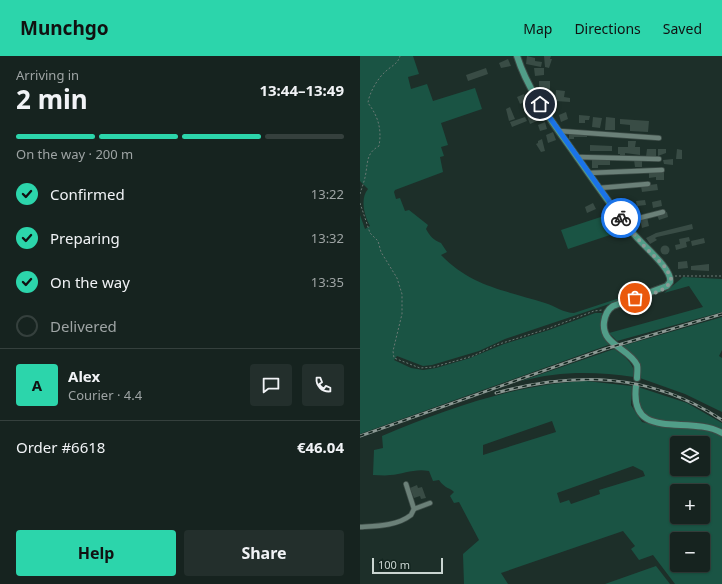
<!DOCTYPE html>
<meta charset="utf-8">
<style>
:root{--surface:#16231f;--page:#232f2c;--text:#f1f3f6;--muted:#9ea4a4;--line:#35403d;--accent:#2cd5ab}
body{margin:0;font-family:"Noto Sans",sans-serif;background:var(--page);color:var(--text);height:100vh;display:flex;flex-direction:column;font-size:15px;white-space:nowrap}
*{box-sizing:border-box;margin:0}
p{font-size:13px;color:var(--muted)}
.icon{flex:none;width:22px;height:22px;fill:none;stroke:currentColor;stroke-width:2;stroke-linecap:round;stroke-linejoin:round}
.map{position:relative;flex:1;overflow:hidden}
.sheet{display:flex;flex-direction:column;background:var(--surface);width:360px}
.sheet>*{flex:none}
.controls{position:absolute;left:310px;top:380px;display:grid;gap:8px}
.controls a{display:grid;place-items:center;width:40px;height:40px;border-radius:4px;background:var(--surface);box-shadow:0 1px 3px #0004,0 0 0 1px var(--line);font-size:20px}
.scale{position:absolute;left:12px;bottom:10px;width:71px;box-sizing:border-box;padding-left:4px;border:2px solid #cad5d1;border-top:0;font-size:11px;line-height:14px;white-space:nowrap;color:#cad5d1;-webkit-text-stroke:3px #13251f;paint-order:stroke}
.pin{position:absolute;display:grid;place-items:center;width:34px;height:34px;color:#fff;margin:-17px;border:2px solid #fff;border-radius:50%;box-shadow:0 1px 4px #0007}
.courier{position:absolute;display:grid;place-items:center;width:40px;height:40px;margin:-20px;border:3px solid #1a73e8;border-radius:50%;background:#fff;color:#222;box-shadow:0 1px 5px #0007}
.head em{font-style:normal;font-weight:700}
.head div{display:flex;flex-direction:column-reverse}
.head{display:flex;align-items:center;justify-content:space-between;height:68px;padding:0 16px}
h1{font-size:26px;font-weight:700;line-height:30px}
.bar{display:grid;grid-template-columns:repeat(4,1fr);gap:6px 4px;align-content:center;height:48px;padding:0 16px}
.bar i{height:5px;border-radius:3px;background:var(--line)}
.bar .current{background:var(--accent)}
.bar p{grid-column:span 4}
.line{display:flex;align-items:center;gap:10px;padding:0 16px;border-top:1px solid var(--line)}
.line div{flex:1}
.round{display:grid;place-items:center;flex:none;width:42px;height:42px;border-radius:4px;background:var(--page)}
ol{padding:0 16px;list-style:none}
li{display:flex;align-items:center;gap:12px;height:44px}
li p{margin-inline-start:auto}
li .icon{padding:4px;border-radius:50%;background:var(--accent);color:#111;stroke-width:4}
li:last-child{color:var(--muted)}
li i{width:22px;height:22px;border:2px solid var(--line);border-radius:50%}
.button{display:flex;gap:8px;margin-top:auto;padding:8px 16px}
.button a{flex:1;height:46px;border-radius:4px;background:var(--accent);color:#111;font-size:16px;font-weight:700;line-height:46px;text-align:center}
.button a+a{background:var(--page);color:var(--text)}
header{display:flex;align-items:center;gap:24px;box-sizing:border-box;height:56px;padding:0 20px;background:var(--accent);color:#111}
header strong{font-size:19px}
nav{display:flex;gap:22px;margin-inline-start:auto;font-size:14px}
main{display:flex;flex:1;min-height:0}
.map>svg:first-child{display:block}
</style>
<header>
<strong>Munchgo</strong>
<nav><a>Map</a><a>Directions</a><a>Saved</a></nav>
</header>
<main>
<section class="sheet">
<div class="head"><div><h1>2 min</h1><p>Arriving in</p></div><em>13:44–13:49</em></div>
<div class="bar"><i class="current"></i><i class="current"></i><i class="current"></i><i></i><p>On the way · 200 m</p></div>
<ol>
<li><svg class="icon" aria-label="check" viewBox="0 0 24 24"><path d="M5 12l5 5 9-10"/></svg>Confirmed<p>13:22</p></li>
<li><svg class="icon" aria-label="check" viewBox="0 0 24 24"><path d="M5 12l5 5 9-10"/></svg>Preparing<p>13:32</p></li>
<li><svg class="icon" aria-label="check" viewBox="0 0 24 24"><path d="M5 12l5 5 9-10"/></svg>On the way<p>13:35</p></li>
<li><i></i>Delivered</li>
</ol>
<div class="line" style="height:72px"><b class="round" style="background:var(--accent);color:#111">A</b><div><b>Alex</b><p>Courier · 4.4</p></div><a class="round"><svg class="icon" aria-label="chat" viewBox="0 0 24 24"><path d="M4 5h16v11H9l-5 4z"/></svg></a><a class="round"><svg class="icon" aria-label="phone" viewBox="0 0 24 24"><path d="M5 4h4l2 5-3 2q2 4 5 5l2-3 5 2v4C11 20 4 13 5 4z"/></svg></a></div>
<div class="line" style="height:52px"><div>Order #6618</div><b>€46.04</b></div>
<div class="button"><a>Help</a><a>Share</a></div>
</section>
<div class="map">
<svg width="362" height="528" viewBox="0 0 362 528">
<rect width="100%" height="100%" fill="#1d2f29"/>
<g fill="#1a5444" fill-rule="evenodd">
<path d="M 0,0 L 53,0 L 59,18 L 48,21 L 51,33 L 67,28 L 73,45 L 115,32 L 122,53 L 81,67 L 88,89 L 81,91 L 84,100 L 80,101 L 83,116 L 35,134 L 34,136 L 36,143 L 40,142 L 45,155 L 49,154 L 68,169 L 66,173 C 70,180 73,184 81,187 L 87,196 L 81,199 C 112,231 145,234 185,247 C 195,250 204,257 214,257 L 284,234 L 285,236 L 145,283 L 119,295 L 72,309 L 63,310 L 37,300 L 34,304 L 51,312 L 63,314 L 76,312 L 110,302 L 144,288 L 189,274 L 235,257 L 242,257 C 240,271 242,277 251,288 L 0,378 L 0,159 L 5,173 L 10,170 C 4,160 0,142 8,133 L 0,125 Z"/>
<path d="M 253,157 L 265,174 L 208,193 L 201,174 Z"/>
<path d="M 323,221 L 362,223 L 362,256 L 257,285 L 249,277 L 343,251 L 329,230 L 304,237 Z"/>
<path d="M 362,261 L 362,294 L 359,300 L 362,302 L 362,356 L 325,338 L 280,322 C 285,306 273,300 262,290 Z"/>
<path d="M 254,293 C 262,298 277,309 274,321 C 234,315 199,315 161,325 Z"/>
<path d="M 226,325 L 272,330 L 271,349 L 282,366 C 309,373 337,367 362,380 L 362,528 L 315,528 L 293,499 L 279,504 L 271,493 L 275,490 L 263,475 L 141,517 L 148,528 L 104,528 L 103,498 L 119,484 L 99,446 L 94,447 L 90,440 L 94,436 C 91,432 85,433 79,424 L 73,425 L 69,415 C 55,412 44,418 30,419 C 25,420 19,419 13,419 L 14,394 L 23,392 L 22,380 C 86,353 156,328 226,325 ZM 192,365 L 196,376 L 123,399 L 123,389 ZM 317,387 L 343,387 L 343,413 L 317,413 ZM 273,410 L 283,415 L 285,420 L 239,434 L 240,438 L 211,448 L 209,444 L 200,447 L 197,437 ZM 317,435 L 343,435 L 343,461 L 317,461 ZM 317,483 L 343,483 L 343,509 L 317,509 Z"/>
<path d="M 278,331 L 327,347 L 362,367 L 362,374 L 344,367 L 299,364 L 285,359 L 278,350 Z"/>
<path d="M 296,510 L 310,528 L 245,528 Z"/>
</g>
<g fill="#394c45">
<path d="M 167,0 L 175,2 L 175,5 L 182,6 L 181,11 L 166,8 Z"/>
<path d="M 184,0 L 191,0 L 190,3 L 192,3 L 189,12 L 185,11 Z"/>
<path d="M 148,3 L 151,10 L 141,12 L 139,7 Z"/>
<path d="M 126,12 L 128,18 L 108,25 L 106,19 Z"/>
<path d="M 174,12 L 184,12 L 184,19 L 175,20 Z"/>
<rect x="179" y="25" width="11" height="8"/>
<path d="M 196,34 L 205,35 L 204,41 L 210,42 L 210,46 L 195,45 Z"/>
<path d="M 164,38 L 166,45 L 160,48 L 157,41 Z"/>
<path d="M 150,51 L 155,63 L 149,65 L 146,53 Z"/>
<path d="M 206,56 L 208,63 L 201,66 L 199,59 Z"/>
<path d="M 174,57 L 177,65 L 170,68 L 167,60 Z"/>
<path d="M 219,59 L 230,60 L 229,64 L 225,64 L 225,67 L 219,67 Z"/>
<path d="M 165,61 L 167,65 L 152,71 L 150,66 Z"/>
<path d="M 233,61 L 242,62 L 240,72 L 232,71 Z"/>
<path d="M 246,61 L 255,62 L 255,74 L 245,74 Z"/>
<path d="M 260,63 L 289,65 L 288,76 L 270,75 L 270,69 L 260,68 Z"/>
<path d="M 185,66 L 187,73 L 180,75 L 178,69 Z"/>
<path d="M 193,76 L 196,84 L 188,87 L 186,79 Z"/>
<path d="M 209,78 L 227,78 L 227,81 L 214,81 L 214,83 L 209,83 Z"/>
<path d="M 182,83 L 185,95 L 181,96 L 176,88 L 178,87 L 178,85 Z"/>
<path d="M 268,85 L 276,85 L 275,91 L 280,91 L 280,99 L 265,97 L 265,101 L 260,101 L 260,98 L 258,98 L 258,91 L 268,91 Z"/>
<path d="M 230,89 L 252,90 L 252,95 L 230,95 Z"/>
<path d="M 287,93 L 296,93 L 296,101 L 286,101 Z"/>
<path d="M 298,93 L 306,93 L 306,97 L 298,100 Z"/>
<path d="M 317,93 L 322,94 L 322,103 L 316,103 Z"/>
<path d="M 313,103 L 313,109 L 304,108 L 303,104 Z"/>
<path d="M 232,104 L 250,104 L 250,109 L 238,109 L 238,112 L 232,112 Z"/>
<path d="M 274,104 L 282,104 L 282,111 L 275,111 Z"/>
<path d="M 304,116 L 304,124 L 296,124 L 296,121 L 289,122 L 289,117 Z"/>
<path d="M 297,128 L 298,134 L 282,136 L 281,130 Z"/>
<path d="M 285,144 L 286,149 L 277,150 L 276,145 Z"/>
<path d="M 301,144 L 302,150 L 293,152 L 292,146 Z"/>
<path d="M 233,147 L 236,153 L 227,157 L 225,151 Z"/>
<path d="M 267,147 L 270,155 L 263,157 L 260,150 Z"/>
<path d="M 307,156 L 308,161 L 299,164 L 297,159 Z"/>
<path d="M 287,161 L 289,170 L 282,172 L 280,163 Z"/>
<path d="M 332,168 L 333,173 L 297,181 L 295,182 L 297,184 L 290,188 L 286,182 L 296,177 Z"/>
<path d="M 329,181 L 330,185 L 326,186 L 327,191 L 316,194 L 315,189 L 320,188 L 319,183 Z"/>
<path d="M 344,182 L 345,187 L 332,190 L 331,185 Z"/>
<circle cx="305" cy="194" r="4.5"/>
<path d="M 327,205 L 328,212 L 318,213 L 318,206 Z"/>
<path d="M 349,208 L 349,215 L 331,214 L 331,210 Z"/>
<path d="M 57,429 L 58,432 L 62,431 L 66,442 L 61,443 L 60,440 L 54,442 L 50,432 Z"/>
</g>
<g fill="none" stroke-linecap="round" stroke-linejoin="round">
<g stroke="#3d4c47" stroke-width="6">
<g id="minor">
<path d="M 199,75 L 299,82"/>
<path d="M 217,101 L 299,103"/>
<path d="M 228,117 L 302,114"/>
<path d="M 239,132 L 288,128"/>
<path d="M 264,166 L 303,156"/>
<path d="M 46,428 L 54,453"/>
<path d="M 0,471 C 17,470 37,470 51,459 L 54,453 L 70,447"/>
</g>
</g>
<g stroke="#3d4c47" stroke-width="8">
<g id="major">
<path d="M 157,0 C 169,38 195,69 217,101 C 235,126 253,153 273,177 C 281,188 313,213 310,226 L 307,230 L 253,250 C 247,254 245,259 244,266 C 241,289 269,292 277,309 C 278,313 277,318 277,322"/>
<path d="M 276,330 C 269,387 329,358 362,377"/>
</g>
</g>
<g stroke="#6a7974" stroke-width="1" stroke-dasharray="2 2" stroke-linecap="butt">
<path d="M 0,138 C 2,131 5,124 6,116 C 8,104 7,97 19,90 C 22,73 18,60 8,47 C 9,37 18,22 25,16 C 31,10 38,8 40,0"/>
<path d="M 0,147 L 10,177 L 18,185 L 21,196 L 37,222 L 42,238 L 42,258 L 33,295 L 34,302 L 60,312 L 74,311 L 113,300 L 136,289 L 187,273 L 234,255 L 242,254"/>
<path d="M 315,220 L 362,220"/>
</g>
<use href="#minor" stroke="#6b8078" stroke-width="4.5"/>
<use href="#major" stroke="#519d88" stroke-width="6"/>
<g stroke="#8b9893" stroke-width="3">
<g id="rail">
<path d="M 136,337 C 216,315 291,317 362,364"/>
<path d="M 0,380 L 245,293 L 362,258"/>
</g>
</g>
<use href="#rail" stroke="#13251f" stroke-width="1.5" stroke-dasharray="4.5" stroke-linecap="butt"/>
</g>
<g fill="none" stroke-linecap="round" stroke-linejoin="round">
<path stroke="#8d9b96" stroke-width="4" stroke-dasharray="0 7.2" d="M 261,162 L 283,189 L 306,212 L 311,222 C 310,236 286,239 275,242"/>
<path stroke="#1a73e8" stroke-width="5" d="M 180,48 L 261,162"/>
</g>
</svg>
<div class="controls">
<a><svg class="icon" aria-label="layers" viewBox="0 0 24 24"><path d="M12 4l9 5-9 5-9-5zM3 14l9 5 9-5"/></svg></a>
<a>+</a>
<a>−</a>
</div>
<div class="scale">100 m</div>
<div class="pin" style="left:275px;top:242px;background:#ea580c"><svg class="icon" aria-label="bag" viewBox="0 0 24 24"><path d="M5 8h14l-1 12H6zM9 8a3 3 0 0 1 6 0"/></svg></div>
<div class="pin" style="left:180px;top:48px;background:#1f2937"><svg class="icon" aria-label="home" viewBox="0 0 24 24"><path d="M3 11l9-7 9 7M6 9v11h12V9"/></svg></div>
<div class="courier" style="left:261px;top:162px"><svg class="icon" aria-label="bike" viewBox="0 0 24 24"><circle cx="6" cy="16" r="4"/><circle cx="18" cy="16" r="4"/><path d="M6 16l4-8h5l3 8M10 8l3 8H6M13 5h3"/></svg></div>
</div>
</main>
